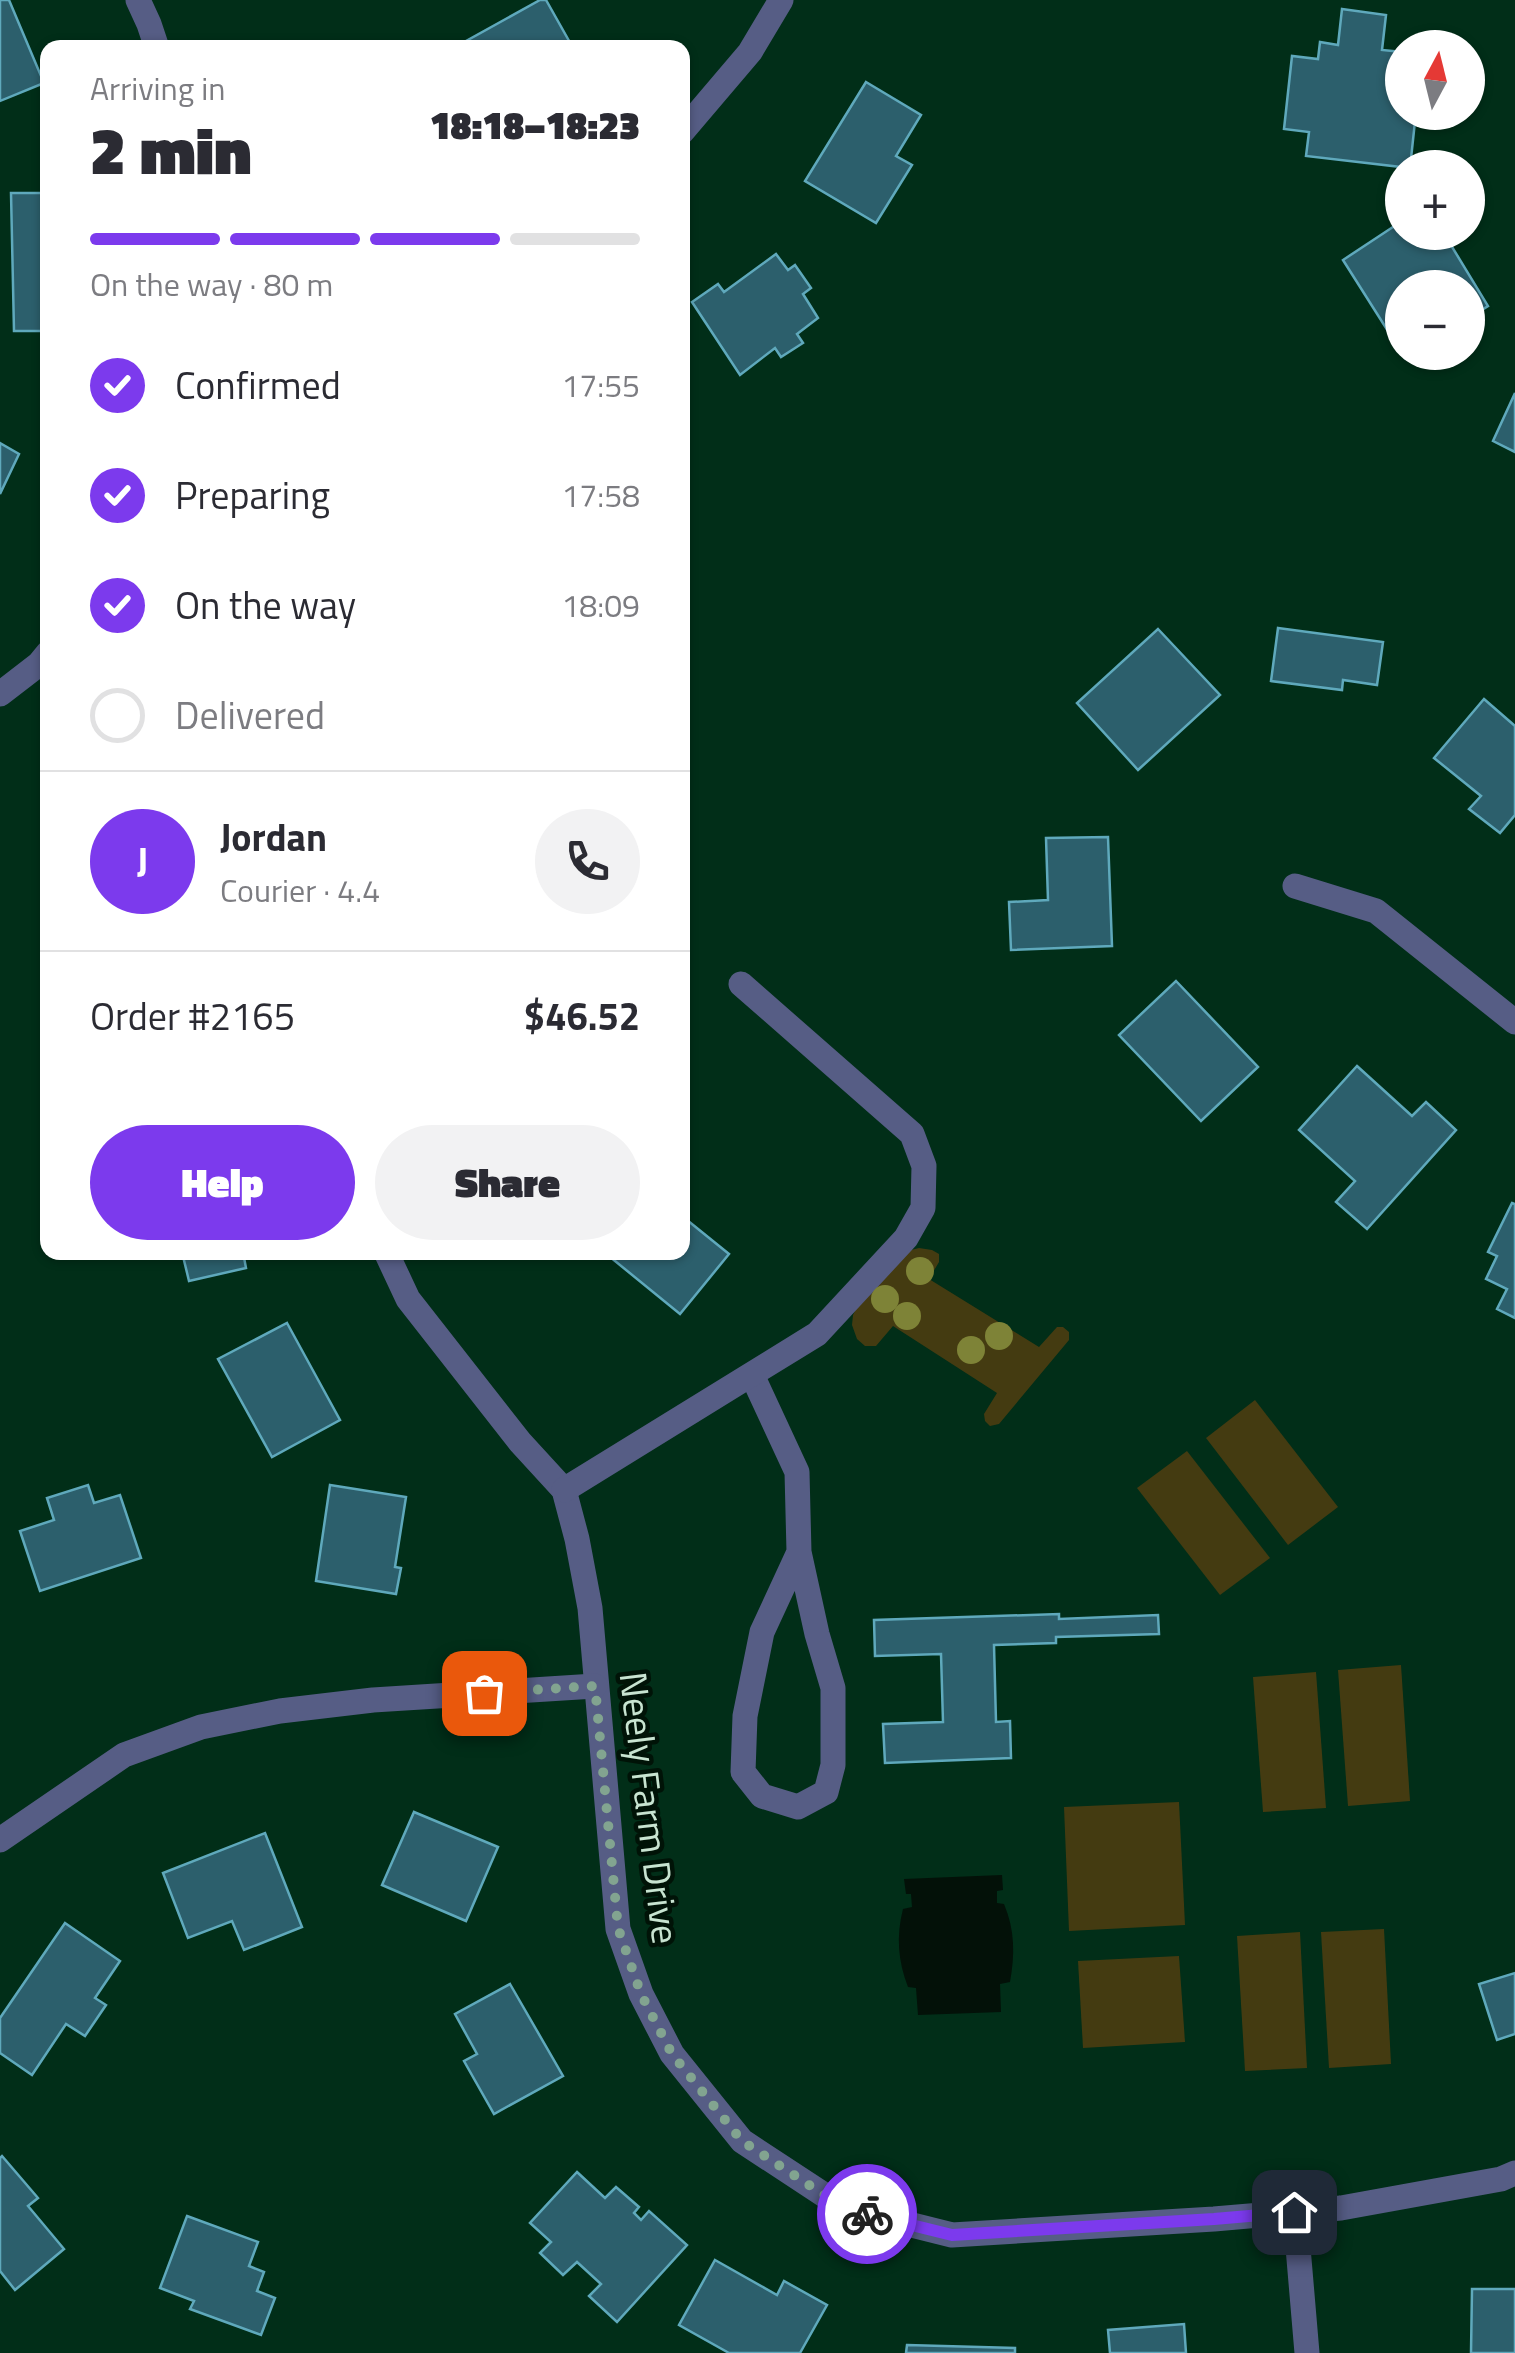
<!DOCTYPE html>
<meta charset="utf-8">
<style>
:root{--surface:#fff;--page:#f2f2f3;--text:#2b2b33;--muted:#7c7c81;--line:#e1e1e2;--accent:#7c3aed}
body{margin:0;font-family:"Titillium Web",sans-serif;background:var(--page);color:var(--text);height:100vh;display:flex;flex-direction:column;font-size:38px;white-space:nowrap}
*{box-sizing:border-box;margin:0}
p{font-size:32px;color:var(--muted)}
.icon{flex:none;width:55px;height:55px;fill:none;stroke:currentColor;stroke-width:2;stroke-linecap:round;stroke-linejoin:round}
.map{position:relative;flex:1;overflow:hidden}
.drawer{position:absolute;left:40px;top:40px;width:650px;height:1220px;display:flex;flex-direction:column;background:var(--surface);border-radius:20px;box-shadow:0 2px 8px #0004}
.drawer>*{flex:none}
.needle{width:65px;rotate:7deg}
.tools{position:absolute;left:1385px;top:30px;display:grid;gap:20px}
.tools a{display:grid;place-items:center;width:100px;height:100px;border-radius:50%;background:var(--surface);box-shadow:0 2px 8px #0004;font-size:50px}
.pin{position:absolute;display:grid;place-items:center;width:85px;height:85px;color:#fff;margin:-42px;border-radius:20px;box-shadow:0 5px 15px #0006}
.courier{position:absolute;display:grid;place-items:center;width:100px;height:100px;margin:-50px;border:8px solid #7c3aed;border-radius:50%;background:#fff;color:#222;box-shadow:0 2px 12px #0007}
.summary em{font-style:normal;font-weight:800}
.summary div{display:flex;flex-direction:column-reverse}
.summary{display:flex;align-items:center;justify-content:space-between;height:170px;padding:0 50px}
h1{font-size:65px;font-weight:800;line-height:75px}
.bar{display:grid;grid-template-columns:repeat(4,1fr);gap:15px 10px;align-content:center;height:120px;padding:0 50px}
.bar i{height:12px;border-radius:8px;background:var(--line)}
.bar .active{background:var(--accent)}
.bar p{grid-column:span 4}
.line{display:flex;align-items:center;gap:25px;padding:0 50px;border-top:2px solid var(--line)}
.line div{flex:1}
.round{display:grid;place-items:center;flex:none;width:105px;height:105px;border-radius:52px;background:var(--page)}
ol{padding:0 50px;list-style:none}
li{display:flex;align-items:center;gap:30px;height:110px}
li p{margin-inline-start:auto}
li .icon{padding:10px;border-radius:50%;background:var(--accent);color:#fff;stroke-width:4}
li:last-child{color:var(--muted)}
li i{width:55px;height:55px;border:5px solid var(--line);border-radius:50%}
.button{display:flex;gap:20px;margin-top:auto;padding:20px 50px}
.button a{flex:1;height:115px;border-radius:60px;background:var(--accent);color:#fff;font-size:40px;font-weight:800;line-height:115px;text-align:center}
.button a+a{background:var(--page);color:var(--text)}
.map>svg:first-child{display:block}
</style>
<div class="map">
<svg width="1515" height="2353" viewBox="0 0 1515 2353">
<rect width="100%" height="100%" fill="#012e18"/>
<g fill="#443b11">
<path d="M 919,1248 L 932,1250 L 939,1254 L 939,1262 L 929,1279 L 1039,1347 L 1057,1327 L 1063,1327 L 1069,1332 L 1069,1340 L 999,1424 L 990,1426 L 985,1421 L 984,1414 L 997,1393 L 893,1326 L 876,1346 L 865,1346 L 857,1339 L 852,1325 L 853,1315 L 859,1303 L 907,1251 Z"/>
<path d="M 1255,1400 L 1338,1507 L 1288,1545 L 1206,1438 Z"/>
<path d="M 1187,1451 L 1270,1558 L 1220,1595 L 1137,1488 Z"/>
<path d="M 1401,1665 L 1410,1801 L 1348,1806 L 1338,1670 Z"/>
<path d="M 1316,1672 L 1326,1808 L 1263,1812 L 1253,1677 Z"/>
<path d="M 1179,1802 L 1185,1925 L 1069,1931 L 1064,1807 Z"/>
<path d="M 1384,1929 L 1391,2064 L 1329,2068 L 1321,1932 Z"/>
<path d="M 1300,1932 L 1307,2068 L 1245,2071 L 1237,1936 Z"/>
<path d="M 1179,1956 L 1185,2042 L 1083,2048 L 1078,1961 Z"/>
</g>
<path fill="#031108" d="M 1002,1875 L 1003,1890 L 997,1891 L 997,1903 L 1004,1904 C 1015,1930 1015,1955 1010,1982 L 1000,1984 L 1001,2012 L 918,2015 L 916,1988 L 908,1987 C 898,1961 896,1936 903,1909 L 912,1907 L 911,1894 L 906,1894 L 904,1879 Z"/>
<g fill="#2c5f6c" stroke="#5fa9bc" stroke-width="2.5">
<path d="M 0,0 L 9,0 L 44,83 L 0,101 Z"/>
<path d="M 540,0 L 546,0 L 573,48 L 461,48 L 459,45 Z"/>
<path d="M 1342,9 L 1386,15 L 1382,50 L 1402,52 L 1402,112 L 1416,112 L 1410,168 L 1306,156 L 1309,132 L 1284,129 L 1292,56 L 1318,59 L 1320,42 L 1338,45 Z"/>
<path d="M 866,82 L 921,115 L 896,156 L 912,165 L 876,223 L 805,181 Z"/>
<path d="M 11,193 L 48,193 L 48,331 L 14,331 Z"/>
<path d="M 1402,221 L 1402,232 L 1443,232 L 1488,306 L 1468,319 L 1468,288 L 1402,288 L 1402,352 L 1414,352 L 1405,358 L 1343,260 Z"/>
<path d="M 776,254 L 788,270 L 795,265 L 811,288 L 803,294 L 818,318 L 797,334 L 803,343 L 781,357 L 775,348 L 740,375 L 692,302 L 718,284 L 724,292 Z"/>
<path d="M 1515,393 L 1515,452 L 1493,441 Z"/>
<path d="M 0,443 L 19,454 L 0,494 Z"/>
<path d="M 1278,628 L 1383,642 L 1377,685 L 1343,680 L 1342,690 L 1271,681 Z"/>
<path d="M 1158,629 L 1220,695 L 1138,770 L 1077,703 Z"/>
<path d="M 1484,699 L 1515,726 L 1515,815 L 1500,833 L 1469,809 L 1481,796 L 1434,758 Z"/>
<path d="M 1108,837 L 1112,946 L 1011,950 L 1009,902 L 1048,900 L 1046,838 Z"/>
<path d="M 1176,981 L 1258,1067 L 1201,1121 L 1119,1035 Z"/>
<path d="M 1357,1066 L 1412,1116 L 1426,1102 L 1456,1130 L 1367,1229 L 1336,1202 L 1355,1181 L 1299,1130 Z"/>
<path d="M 1512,1203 L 1515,1204 L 1515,1318 L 1497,1309 L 1507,1289 L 1486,1279 L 1497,1256 L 1488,1252 Z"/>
<path d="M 682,1216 L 729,1254 L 680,1314 L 604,1252 L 682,1252 Z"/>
<path d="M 182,1252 L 243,1252 L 246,1268 L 189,1281 Z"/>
<path d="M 287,1323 L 340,1420 L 272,1457 L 218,1359 Z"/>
<path d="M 88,1485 L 94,1503 L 120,1495 L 141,1558 L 40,1591 L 20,1531 L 54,1520 L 47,1498 Z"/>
<path d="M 330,1485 L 406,1497 L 395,1567 L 401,1568 L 396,1594 L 316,1581 Z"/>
<path d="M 1059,1614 L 1059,1619 L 1158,1615 L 1159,1634 L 1056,1637 L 1056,1643 L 994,1645 L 996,1722 L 1010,1721 L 1011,1758 L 885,1763 L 883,1724 L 943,1722 L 941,1654 L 875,1656 L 874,1620 Z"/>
<path d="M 414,1812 L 498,1847 L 466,1921 L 382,1885 Z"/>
<path d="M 265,1833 L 302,1927 L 244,1950 L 232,1921 L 188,1938 L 163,1873 Z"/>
<path d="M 65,1923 L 120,1961 L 95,1998 L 106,2005 L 85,2036 L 66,2024 L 32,2075 L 0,2053 L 0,2018 Z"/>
<path d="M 1515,1973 L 1515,2034 L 1497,2040 L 1479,1984 Z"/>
<path d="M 510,1984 L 563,2076 L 494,2114 L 464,2061 L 477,2054 L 455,2014 Z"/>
<path d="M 2,2156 L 38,2198 L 28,2206 L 64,2249 L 15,2290 L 0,2271 L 0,2158 Z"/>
<path d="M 577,2172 L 605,2198 L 616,2187 L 639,2207 L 634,2213 L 641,2220 L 649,2211 L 687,2245 L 617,2322 L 589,2296 L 601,2284 L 577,2262 L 563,2275 L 540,2253 L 551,2242 L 530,2223 Z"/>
<path d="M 187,2216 L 258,2242 L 249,2266 L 264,2272 L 257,2291 L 275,2298 L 261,2335 L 190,2309 L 194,2301 L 160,2288 Z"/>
<path d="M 715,2260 L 777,2295 L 784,2281 L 827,2305 L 800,2353 L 729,2353 L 679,2325 Z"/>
<path d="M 1472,2289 L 1515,2289 L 1515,2353 L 1471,2353 Z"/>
<path d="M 1184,2324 L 1186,2353 L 1110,2353 L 1108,2330 Z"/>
<path d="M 907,2345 L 1015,2348 L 1015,2353 L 906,2353 Z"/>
</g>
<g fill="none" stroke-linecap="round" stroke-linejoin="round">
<g stroke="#565d85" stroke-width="25">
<path d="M 138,0 L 149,24 L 157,48"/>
<path d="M 682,132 L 750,52 L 781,0"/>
<path d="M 0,694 L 39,664 L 48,653"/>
<path d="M 1295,886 L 1376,911 L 1515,1022"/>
<path d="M 386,1252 L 408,1299 L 520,1442 L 564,1490 L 577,1539 L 590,1608 L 618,1929 L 641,1994 L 672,2054 L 742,2141 L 844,2208 L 952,2235 L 1214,2219 L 1341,2208 L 1501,2179 L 1515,2173"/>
<path d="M 752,1375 L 797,1472 L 799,1552 L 817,1634 L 833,1688 L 833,1765 L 826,1792 L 798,1807 L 762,1796 L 743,1772 L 745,1716 L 762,1632 L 799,1552"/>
<path d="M 564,1490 L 817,1334 L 906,1238 L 923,1208 L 924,1166 L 912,1134 L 741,984"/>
<path d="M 0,1840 L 124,1755 L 201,1727 L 280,1711 L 373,1700 L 595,1686"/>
<path d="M 1295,2212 L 1307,2353"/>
</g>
</g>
<g fill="#7e8337">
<circle cx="920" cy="1271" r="14"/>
<circle cx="885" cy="1299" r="14"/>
<circle cx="907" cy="1316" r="14"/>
<circle cx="999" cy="1336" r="14"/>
<circle cx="971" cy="1350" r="14"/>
</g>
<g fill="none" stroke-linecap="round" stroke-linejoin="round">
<path stroke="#82a490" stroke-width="10" stroke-dasharray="0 18" d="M 484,1693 L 595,1686 L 618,1928 L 641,1994 L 672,2054 L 742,2141 L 844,2208 L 867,2214"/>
<path stroke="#7c3aed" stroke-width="12" d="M 867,2214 L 952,2235 L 1214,2219 L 1294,2212"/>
</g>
<g text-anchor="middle" stroke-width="9" stroke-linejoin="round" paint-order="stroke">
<g font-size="38" fill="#c8e4d1" stroke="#001307">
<text transform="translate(649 1808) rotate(83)" y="13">Neely Farm Drive</text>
</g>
</g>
</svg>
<div class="tools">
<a><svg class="needle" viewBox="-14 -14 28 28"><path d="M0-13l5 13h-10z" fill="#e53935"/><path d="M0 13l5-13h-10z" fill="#7c7c81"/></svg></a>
<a>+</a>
<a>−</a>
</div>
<div class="pin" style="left:484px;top:1693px;background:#ea580c"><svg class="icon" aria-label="bag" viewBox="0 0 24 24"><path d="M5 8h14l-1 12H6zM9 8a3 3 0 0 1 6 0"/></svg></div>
<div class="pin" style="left:1294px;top:2212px;background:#1f2937"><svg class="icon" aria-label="home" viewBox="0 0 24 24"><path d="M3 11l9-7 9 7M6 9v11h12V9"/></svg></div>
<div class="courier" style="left:867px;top:2214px"><svg class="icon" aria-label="bike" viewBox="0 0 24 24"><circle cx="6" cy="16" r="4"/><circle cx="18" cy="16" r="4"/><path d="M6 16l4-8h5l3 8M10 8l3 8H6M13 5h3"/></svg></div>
<section class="drawer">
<div class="summary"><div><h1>2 min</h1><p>Arriving in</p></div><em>18:18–18:23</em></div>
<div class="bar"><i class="active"></i><i class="active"></i><i class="active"></i><i></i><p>On the way · 80 m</p></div>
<ol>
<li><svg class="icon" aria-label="check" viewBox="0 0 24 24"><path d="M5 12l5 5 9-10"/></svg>Confirmed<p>17:55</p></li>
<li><svg class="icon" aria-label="check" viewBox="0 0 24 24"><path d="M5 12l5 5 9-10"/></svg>Preparing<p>17:58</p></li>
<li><svg class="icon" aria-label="check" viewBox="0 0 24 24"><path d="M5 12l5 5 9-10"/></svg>On the way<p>18:09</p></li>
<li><i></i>Delivered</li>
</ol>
<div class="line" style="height:180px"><b class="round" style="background:var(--accent);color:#fff">J</b><div><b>Jordan</b><p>Courier · 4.4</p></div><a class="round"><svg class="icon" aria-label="phone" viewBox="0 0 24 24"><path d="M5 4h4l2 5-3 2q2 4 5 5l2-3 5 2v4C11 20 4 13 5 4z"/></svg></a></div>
<div class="line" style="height:130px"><div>Order #2165</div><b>$46.52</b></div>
<div class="button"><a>Help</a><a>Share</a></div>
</section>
</div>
